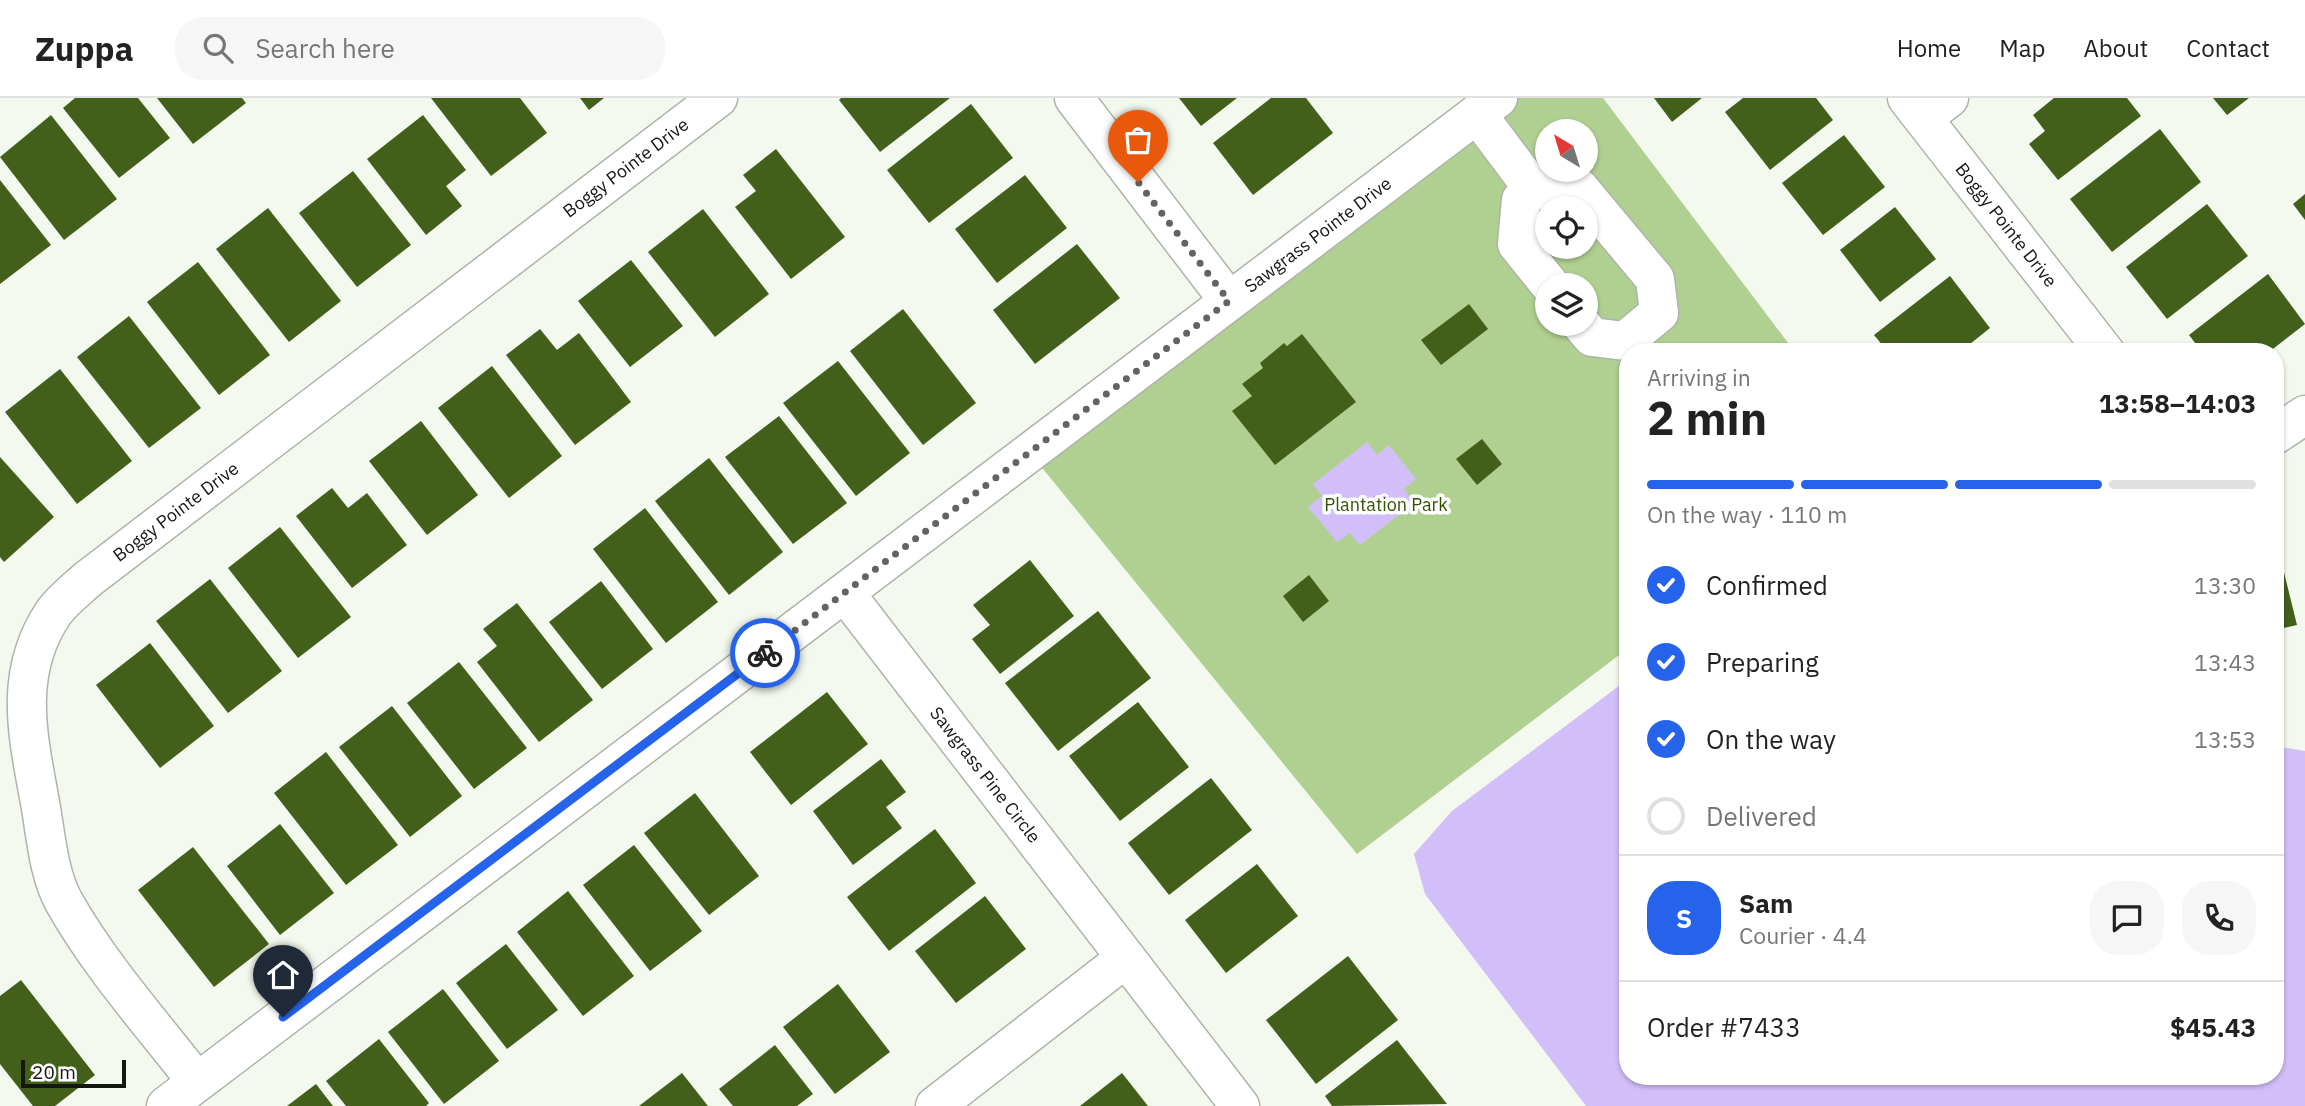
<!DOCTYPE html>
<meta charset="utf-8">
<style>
:root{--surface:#fff;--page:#f6f6f6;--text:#222;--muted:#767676;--line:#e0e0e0;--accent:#2563eb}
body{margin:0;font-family:"IBM Plex Sans",sans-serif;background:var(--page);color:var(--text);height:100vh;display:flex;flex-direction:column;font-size:26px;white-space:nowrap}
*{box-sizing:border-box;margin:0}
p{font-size:23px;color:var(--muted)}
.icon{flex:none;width:38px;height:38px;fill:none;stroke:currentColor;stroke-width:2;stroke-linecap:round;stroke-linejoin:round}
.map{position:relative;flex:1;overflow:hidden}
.side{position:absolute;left:1619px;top:245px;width:665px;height:742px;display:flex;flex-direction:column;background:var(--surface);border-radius:28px;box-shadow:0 2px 5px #0004}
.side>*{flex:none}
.needle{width:46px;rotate:322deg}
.fabs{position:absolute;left:1535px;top:21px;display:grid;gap:14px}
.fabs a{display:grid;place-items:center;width:63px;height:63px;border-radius:50%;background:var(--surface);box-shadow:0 2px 5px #0004;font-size:35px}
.scale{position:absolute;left:21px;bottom:18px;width:105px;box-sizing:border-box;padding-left:7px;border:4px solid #141612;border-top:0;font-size:19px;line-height:24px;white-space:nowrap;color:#141612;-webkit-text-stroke:5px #fff;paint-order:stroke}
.pin{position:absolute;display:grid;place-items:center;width:60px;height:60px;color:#fff;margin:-72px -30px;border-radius:50% 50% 50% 0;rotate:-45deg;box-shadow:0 0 7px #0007}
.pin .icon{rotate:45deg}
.courier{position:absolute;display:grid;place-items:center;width:70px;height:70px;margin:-35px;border:5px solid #2563eb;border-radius:50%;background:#fff;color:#222;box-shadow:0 2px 9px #0007}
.overview em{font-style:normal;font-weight:700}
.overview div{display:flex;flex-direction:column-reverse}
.overview{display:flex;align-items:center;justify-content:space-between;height:119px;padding:0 28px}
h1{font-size:46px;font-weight:700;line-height:52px}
.bar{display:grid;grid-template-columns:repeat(4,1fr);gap:10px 7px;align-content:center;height:84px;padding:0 28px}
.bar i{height:9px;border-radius:5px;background:var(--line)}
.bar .current{background:var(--accent)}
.bar p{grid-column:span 4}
.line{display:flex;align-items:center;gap:18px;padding:0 28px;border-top:2px solid var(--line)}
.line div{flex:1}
.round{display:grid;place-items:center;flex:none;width:74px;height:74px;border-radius:28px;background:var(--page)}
ol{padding:0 28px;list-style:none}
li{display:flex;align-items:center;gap:21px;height:77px}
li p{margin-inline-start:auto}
li .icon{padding:7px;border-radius:50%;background:var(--accent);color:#fff;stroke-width:4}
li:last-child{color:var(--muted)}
li i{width:38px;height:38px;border:4px solid var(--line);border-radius:50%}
header{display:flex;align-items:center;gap:42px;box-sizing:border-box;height:98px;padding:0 35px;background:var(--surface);border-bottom:2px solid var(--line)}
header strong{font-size:33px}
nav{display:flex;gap:38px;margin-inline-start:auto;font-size:24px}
.search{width:490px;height:63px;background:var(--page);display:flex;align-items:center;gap:18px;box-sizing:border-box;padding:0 24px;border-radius:28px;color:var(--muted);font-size:26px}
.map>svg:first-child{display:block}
</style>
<header>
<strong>Zuppa</strong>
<div class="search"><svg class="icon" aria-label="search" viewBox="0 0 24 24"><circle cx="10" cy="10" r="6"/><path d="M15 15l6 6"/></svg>Search here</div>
<nav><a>Home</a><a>Map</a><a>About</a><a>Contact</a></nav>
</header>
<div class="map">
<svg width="2305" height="1008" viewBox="0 0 2305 1008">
<rect width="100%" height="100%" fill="#f3f9ee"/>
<path fill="#b0d091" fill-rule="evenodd" d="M 1518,0 L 1603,0 L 1795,254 L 1628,254 L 1627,551 L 1357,756 L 1039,366 ZM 1547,33 L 1586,33 L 1586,72 L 1547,72 ZM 1547,110 L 1586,110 L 1586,149 L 1547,149 ZM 1547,187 L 1586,187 L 1586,226 L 1547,226 Z"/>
<g fill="#d2bffa">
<path d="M 1367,344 L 1377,357 L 1389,347 L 1416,381 L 1404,391 L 1414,405 L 1360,447 L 1350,435 L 1337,444 L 1308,409 L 1322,398 L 1313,386 Z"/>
<path d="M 1627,582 L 1628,978 L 2275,978 L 2275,648 L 2305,653 L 2305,1008 L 1586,1008 L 1425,796 L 1414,756 L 1452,713 Z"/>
</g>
<g fill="#42601a">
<path d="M 75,0 L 138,0 L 170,40 L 119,80 L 63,10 Z"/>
<path d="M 157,0 L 242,0 L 246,5 L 193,46 Z"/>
<path d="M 431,0 L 520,0 L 547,35 L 491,78 Z"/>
<path d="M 580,0 L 604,0 L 589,12 Z"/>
<path d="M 841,0 L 950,0 L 880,54 L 839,2 Z"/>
<path d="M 1179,0 L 1237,0 L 1201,28 Z"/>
<path d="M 1271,0 L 1306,0 L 1333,35 L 1253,97 L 1213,45 Z"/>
<path d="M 1654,0 L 1702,0 L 1672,24 Z"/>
<path d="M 1743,0 L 1816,0 L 1833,22 L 1770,72 L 1725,14 Z"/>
<path d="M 2054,0 L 2127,0 L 2141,18 L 2058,82 L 2029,46 L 2045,33 L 2033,17 Z"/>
<path d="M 2213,0 L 2249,0 L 2227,17 Z"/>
<path d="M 971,6 L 1013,60 L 929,125 L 887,72 Z"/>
<path d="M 51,17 L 117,101 L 64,142 L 0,59 Z"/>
<path d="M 423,17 L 466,72 L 446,88 L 462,108 L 426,137 L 367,61 Z"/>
<path d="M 2160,31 L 2201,84 L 2112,154 L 2070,101 Z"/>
<path d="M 1844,37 L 1885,89 L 1823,137 L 1782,85 Z"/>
<path d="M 776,51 L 845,139 L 791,181 L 735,109 L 756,93 L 743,77 Z"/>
<path d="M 353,73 L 411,147 L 357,189 L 299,115 Z"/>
<path d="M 1025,77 L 1067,130 L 997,185 L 955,131 Z"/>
<path d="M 0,82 L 51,147 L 0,186 Z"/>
<path d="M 2305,96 L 2305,122 L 2293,106 Z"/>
<path d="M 2207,106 L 2248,158 L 2167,221 L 2126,169 Z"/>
<path d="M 1895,109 L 1936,161 L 1880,204 L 1840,152 Z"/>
<path d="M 268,110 L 341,203 L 289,244 L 216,151 Z"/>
<path d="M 703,111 L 769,196 L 715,239 L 648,154 Z"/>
<path d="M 1077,146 L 1120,200 L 1035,266 L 993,212 Z"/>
<path d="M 631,162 L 683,228 L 630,269 L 578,203 Z"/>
<path d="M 198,164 L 270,257 L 219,297 L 147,204 Z"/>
<path d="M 2268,176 L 2305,226 L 2269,254 L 2202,254 L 2189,237 Z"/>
<path d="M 1950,178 L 1990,230 L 1960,254 L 1888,254 L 1874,237 Z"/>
<path d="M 1469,206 L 1488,231 L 1441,267 L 1421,242 Z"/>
<path d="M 903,211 L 976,305 L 923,347 L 850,253 Z"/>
<path d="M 129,218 L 201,310 L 149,350 L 77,259 Z"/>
<path d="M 540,231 L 557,252 L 579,235 L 631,304 L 575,347 L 506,257 Z"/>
<path d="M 1302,236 L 1356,304 L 1275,367 L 1232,313 L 1252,298 L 1242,286 L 1263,270 L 1260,265 L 1284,245 L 1287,248 Z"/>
<path d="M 838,263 L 910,355 L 856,398 L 783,305 Z"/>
<path d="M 492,268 L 562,358 L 509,400 L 438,310 Z"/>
<path d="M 60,271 L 132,363 L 77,406 L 5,314 Z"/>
<path d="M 779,318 L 847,405 L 793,446 L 725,359 Z"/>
<path d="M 421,323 L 478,397 L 427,437 L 369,363 Z"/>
<path d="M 1482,341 L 1502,366 L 1477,387 L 1456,361 Z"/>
<path d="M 0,359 L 54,419 L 4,464 L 0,459 Z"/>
<path d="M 709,360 L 783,454 L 729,497 L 655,403 Z"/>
<path d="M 332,390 L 348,410 L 367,395 L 407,447 L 352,490 L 296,418 Z"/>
<path d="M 645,410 L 718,504 L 666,545 L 593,451 Z"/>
<path d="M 280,429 L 351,519 L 298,560 L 228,470 Z"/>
<path d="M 2275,438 L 2297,527 L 2275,532 Z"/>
<path d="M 1030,462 L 1074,518 L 1000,576 L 972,541 L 990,527 L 973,507 Z"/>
<path d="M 1309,477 L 1329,503 L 1303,524 L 1283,498 Z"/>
<path d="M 210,481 L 282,573 L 228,615 L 156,523 Z"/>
<path d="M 601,483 L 653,551 L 602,591 L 549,524 Z"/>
<path d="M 517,505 L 593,602 L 539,644 L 477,564 L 497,548 L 483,531 Z"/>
<path d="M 1098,513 L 1151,580 L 1058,653 L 1005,585 Z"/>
<path d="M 150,545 L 214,628 L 160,670 L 96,587 Z"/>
<path d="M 459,564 L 527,650 L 474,691 L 407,605 Z"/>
<path d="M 827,594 L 868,646 L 791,707 L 750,654 Z"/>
<path d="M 1138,604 L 1189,669 L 1120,723 L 1069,658 Z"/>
<path d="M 392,608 L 462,698 L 410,739 L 339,649 Z"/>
<path d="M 326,654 L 398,747 L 346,787 L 274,695 Z"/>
<path d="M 881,661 L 906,694 L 886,709 L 902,730 L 853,767 L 813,713 Z"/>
<path d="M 1211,680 L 1252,732 L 1169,797 L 1128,745 Z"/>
<path d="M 695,695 L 759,778 L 709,817 L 644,735 Z"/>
<path d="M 280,726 L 334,795 L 280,837 L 227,768 Z"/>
<path d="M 935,731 L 976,785 L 889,853 L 847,799 Z"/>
<path d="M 634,747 L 702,833 L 650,873 L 583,787 Z"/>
<path d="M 193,749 L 269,846 L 214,889 L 138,792 Z"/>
<path d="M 1257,766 L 1298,818 L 1226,875 L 1185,822 Z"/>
<path d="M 568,793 L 634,878 L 583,918 L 517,834 Z"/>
<path d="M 985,798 L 1026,851 L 956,905 L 915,853 Z"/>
<path d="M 506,846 L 558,912 L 507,951 L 456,885 Z"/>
<path d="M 1348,858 L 1398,922 L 1316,986 L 1266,922 Z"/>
<path d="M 21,882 L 95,977 L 55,1008 L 33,1008 L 0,966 L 0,898 Z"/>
<path d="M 838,886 L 890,954 L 835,996 L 783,929 Z"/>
<path d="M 443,891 L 499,963 L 444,1006 L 388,934 Z"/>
<path d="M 379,941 L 429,1005 L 426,1008 L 346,1008 L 326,983 Z"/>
<path d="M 1397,942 L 1447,1006 L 1332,1008 L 1325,998 Z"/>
<path d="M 775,947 L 813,996 L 797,1008 L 733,1008 L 719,991 Z"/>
<path d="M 682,975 L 708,1008 L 639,1008 Z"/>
<path d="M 1122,975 L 1148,1008 L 1080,1008 Z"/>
<path d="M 316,986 L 333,1008 L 287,1008 Z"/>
</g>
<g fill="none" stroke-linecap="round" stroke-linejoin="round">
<g stroke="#aeb4aa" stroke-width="41">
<g id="minor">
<path d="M 1074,0 L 1229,203"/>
<path d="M 1907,0 L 2105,254"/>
<path d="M 1477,16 L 1534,92"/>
<path d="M 1923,20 L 1949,0"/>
<path d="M 1550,187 L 1517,146 L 1521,102 L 1534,92 L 1579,90 L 1655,181 L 1659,215 L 1625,243 L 1592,239 L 1581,226"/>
<path d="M 2275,337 L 2305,317"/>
<path d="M 845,495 L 1240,1008"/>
<path d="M 197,984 C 152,926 100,868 64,804 C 49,777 46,740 41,710 C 29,642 11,577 54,514 C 63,502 77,491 88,481 L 718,0"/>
<path d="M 166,1008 L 1498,0"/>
<path d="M 935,1008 L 1126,860"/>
</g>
</g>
<use href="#minor" stroke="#fff" stroke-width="38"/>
</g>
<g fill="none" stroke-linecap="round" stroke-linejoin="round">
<path stroke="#62655f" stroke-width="7" stroke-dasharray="0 12.6" d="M 765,555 L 1229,203 L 1138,84"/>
<path stroke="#2563eb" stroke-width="9" d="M 283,919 L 765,555"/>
</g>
<g text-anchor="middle" stroke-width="7" stroke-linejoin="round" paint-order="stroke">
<g font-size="18" fill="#141612" stroke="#fff">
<text transform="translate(626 70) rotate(-37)" y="6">Boggy Pointe Drive</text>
<text transform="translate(2006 127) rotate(52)" y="6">Boggy Pointe Drive</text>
<text transform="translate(1318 137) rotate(-37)" y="6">Sawgrass Pointe Drive</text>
<text transform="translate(176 414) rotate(-37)" y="6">Boggy Pointe Drive</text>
<text transform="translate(985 677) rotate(52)" y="6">Sawgrass Pine Circle</text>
</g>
<g font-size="18" fill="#335200" stroke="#fff">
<text x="1386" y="413">Plantation Park</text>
</g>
</g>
</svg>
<div class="fabs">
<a><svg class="needle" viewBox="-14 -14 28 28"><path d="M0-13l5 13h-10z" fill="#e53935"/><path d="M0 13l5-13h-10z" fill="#767676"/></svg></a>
<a><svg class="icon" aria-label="locate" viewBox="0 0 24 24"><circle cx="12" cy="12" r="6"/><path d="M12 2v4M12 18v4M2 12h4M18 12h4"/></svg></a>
<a><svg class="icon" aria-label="layers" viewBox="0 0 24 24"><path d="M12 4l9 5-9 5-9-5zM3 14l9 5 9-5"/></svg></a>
</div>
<div class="scale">20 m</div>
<div class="pin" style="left:1138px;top:84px;background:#ea580c"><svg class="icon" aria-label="bag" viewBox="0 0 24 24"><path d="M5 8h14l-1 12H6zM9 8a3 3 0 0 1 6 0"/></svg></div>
<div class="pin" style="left:283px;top:919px;background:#1f2937"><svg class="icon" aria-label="home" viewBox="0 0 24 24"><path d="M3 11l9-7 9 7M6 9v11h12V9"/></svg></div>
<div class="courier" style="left:765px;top:555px"><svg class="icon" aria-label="bike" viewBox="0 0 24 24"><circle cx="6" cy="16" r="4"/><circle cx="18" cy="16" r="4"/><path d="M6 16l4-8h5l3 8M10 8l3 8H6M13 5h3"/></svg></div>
<section class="side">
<div class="overview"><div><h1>2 min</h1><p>Arriving in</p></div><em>13:58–14:03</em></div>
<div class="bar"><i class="current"></i><i class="current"></i><i class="current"></i><i></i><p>On the way · 110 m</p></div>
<ol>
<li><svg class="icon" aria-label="check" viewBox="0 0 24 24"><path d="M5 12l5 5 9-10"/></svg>Confirmed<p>13:30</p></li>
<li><svg class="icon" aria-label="check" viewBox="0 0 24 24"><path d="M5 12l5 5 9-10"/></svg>Preparing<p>13:43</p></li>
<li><svg class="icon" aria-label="check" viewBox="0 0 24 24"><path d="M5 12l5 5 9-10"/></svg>On the way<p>13:53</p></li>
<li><i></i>Delivered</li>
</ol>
<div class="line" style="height:126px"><b class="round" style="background:var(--accent);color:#fff">S</b><div><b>Sam</b><p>Courier · 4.4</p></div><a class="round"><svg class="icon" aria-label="chat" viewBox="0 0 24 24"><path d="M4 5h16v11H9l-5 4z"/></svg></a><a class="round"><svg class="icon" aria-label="phone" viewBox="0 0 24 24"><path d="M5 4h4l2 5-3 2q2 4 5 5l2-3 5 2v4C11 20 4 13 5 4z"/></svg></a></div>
<div class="line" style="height:91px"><div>Order #7433</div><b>$45.43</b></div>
</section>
</div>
